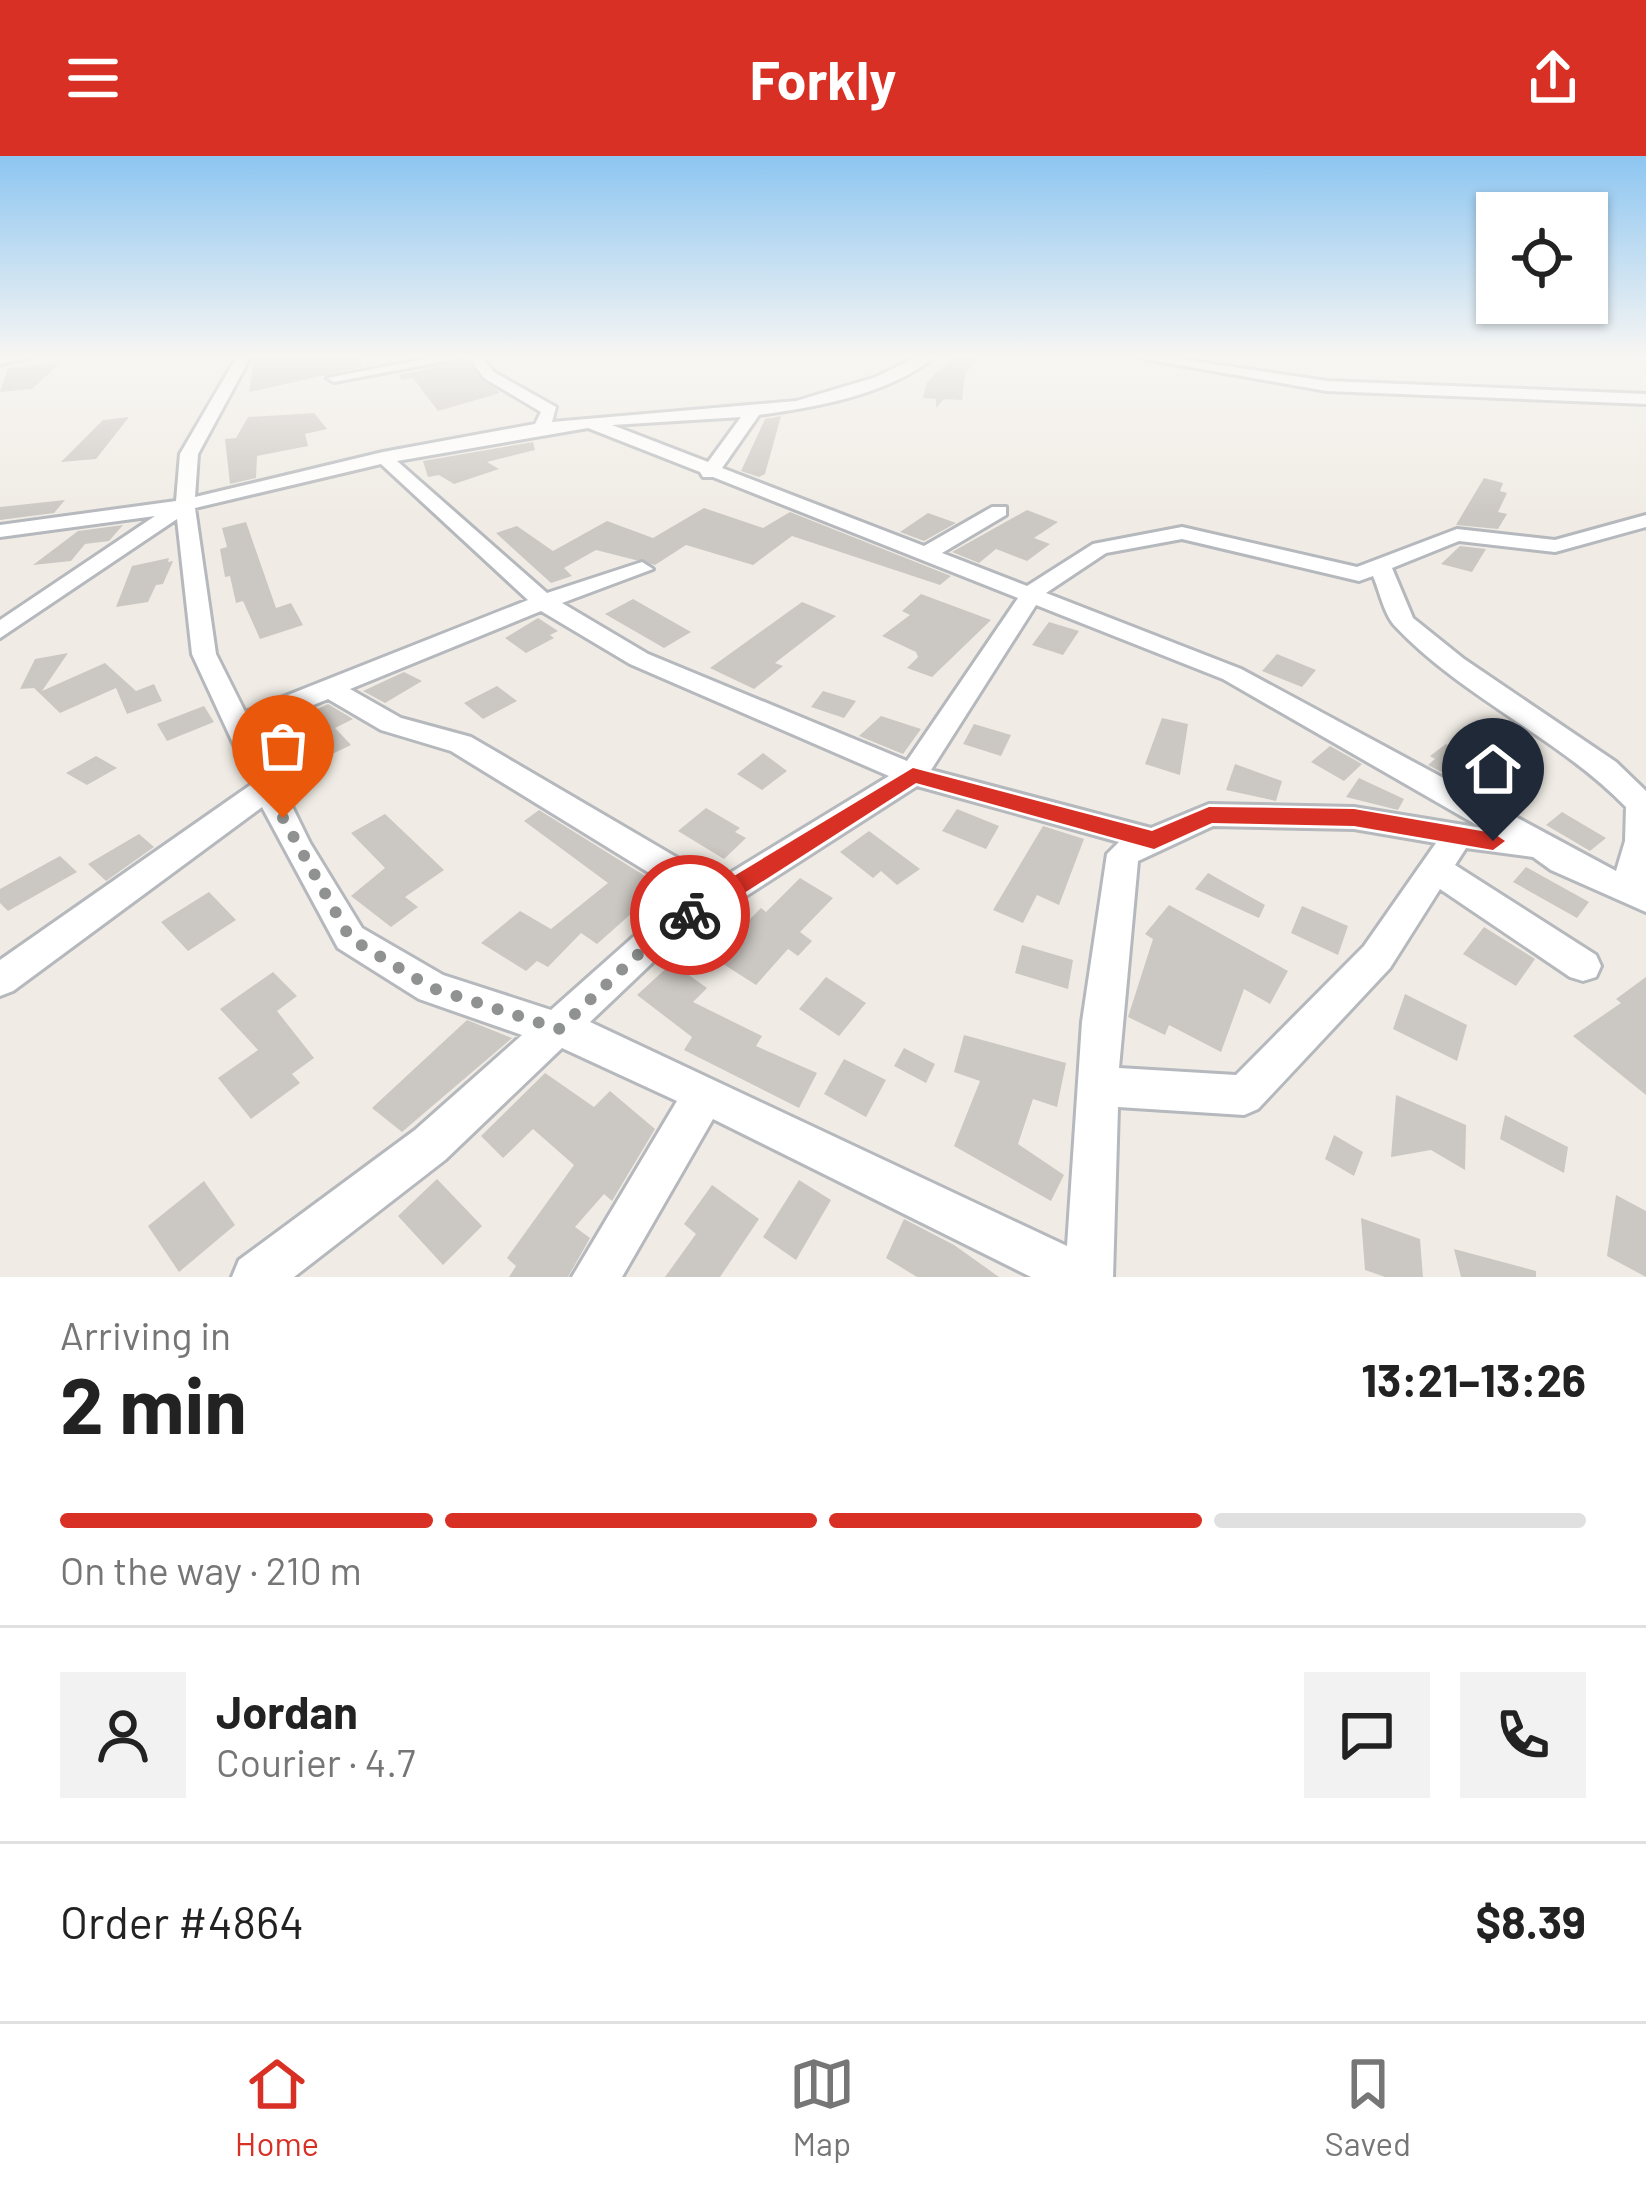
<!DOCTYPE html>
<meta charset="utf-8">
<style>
:root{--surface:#fff;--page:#f2f2f2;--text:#222;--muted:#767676;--line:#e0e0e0;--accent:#d93025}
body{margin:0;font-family:Barlow,sans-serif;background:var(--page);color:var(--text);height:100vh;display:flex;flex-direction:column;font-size:45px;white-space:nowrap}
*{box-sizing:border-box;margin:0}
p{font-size:39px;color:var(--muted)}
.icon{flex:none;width:66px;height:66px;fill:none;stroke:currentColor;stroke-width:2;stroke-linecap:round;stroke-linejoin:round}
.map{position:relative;height:1121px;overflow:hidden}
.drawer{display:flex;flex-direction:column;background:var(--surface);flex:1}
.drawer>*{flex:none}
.controls{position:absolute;left:1476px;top:36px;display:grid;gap:24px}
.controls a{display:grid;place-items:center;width:132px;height:132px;border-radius:0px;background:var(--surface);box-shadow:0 3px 9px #0004;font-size:60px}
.pin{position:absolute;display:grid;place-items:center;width:102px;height:102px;color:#fff;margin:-123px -51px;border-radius:50% 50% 50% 0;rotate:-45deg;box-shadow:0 0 12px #0007}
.pin .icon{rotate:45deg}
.courier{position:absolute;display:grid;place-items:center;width:120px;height:120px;margin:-60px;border:9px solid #d93025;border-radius:50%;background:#fff;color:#222;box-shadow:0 3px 15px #0007}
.overview em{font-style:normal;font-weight:700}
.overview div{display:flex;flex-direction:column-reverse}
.overview{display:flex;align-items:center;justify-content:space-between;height:204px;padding:0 60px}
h1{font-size:78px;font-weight:700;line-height:90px}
.bar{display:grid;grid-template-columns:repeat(4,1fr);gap:18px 12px;align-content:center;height:144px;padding:0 60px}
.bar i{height:15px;border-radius:9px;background:var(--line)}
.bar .selected{background:var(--accent)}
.bar p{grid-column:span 4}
.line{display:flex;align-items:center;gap:30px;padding:0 60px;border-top:3px solid var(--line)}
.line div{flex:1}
.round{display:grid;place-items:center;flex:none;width:126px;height:126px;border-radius:0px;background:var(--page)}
header{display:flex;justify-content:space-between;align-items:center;height:156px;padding:0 60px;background:var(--accent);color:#fff;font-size:54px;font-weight:700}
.menu{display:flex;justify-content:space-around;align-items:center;height:168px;border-top:3px solid var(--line);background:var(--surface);font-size:33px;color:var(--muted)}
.menu a{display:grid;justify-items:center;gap:6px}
.menu .selected{color:var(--accent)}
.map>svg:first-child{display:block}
</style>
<header><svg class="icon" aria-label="menu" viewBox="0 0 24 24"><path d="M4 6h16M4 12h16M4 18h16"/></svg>Forkly<svg class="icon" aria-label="share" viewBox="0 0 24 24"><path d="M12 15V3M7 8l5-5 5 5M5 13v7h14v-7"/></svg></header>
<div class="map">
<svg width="1646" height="1121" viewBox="0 0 1646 1121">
<rect width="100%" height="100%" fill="#f0ece5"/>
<g fill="#cbc7c2">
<path d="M 254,202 L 360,202 L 361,211 L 249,236 Z"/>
<path d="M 952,202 L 978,202 L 965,218 L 962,244 L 944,243 L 936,252 L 936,243 L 923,242 L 927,226 Z"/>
<path d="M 465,205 L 500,237 L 438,255 L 413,222 L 402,224 L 398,219 Z"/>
<path d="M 61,206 L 32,233 L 0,236 L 8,212 Z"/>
<path d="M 314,257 L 327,273 L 305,278 L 308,290 L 257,300 L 256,322 L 230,328 L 225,283 L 236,282 L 248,261 Z"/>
<path d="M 781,260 L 765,318 L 759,321 L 741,315 L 765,263 Z"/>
<path d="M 129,261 L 96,303 L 61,306 L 103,264 Z"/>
<path d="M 533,286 L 535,294 L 487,306 L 499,313 L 454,328 L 439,319 L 428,321 L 423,305 Z"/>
<path d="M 1484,322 L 1503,327 L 1500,335 L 1507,337 L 1498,356 L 1507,358 L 1498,373 L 1456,369 Z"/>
<path d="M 65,344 L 54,357 L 0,364 L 0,351 Z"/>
<path d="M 704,352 L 763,372 L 790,356 L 951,420 L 940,429 L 792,380 L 753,409 L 686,389 L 655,409 L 596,394 L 564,412 L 572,420 L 551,427 L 496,377 L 517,370 L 553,395 L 607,365 L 653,382 Z"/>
<path d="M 1027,354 L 1058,366 L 1034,382 L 1050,388 L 1027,405 L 996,393 L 979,407 L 952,396 Z"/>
<path d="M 928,357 L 956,367 L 924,385 L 900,376 Z"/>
<path d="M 246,366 L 276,452 L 291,447 L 303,469 L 260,483 L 243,445 L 236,447 L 230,420 L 225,421 L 220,393 L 227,391 L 222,372 Z"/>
<path d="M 123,369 L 109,385 L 85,388 L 71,405 L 33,409 L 78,375 Z"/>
<path d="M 1460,390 L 1486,393 L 1472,416 L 1441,408 Z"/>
<path d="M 169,402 L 168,406 L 173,405 L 163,428 L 156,429 L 148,446 L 116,451 L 132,410 Z"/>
<path d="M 921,438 L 991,464 L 932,521 L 907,512 L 918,501 L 916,496 L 882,480 L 910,459 L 902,455 Z"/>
<path d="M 633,443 L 691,476 L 664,492 L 605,458 Z"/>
<path d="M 802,446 L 836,460 L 775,507 L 783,510 L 754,533 L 710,512 Z"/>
<path d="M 538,462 L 558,475 L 550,479 L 554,482 L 526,497 L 505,482 Z"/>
<path d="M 1049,466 L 1079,475 L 1063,499 L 1032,489 Z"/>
<path d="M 68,497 L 42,535 L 105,507 L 136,535 L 154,528 L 162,545 L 127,558 L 116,532 L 60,557 L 34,532 L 20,533 L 35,503 Z"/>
<path d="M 1277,498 L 1316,514 L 1302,531 L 1262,515 Z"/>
<path d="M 404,516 L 422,525 L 385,547 L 363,535 Z"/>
<path d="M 497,530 L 517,545 L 483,563 L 464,547 Z"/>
<path d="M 823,535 L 856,545 L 844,562 L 811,551 Z"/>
<path d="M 328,548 L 353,563 L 335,572 L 351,589 L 332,598 L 292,565 Z"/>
<path d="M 204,550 L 214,566 L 167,585 L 157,568 Z"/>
<path d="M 881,560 L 921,573 L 903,598 L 859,580 Z"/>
<path d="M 1162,562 L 1188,568 L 1180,619 L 1145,608 Z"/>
<path d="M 974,568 L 1011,579 L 1001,600 L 963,588 Z"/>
<path d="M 1446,588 L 1487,610 L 1459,625 L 1428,609 L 1435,603 L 1430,600 Z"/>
<path d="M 1330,590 L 1362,608 L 1344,625 L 1311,606 Z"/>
<path d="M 763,597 L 787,615 L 762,634 L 737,618 Z"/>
<path d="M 96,600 L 117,612 L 87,629 L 66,617 Z"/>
<path d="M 1235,608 L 1282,625 L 1276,645 L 1226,634 Z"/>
<path d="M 1359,622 L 1404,643 L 1398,654 L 1346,641 Z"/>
<path d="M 706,652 L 740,672 L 735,676 L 746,682 L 724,703 L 678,675 Z"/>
<path d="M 957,653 L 999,670 L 986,693 L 942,675 Z"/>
<path d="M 539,654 L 666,733 L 661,737 L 666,740 L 640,763 L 632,757 L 597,788 L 581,777 L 548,811 L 537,805 L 526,815 L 481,787 L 520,755 L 551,773 L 608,727 L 524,665 Z"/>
<path d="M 1562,656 L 1606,682 L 1590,695 L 1546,669 Z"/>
<path d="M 385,658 L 444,714 L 405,741 L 418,751 L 391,771 L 351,740 L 385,712 L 351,677 Z"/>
<path d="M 1043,670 L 1084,683 L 1059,749 L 1037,739 L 1023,767 L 993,754 Z"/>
<path d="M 869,675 L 920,713 L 897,729 L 881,715 L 873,722 L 840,696 Z"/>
<path d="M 139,678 L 154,691 L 106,725 L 88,708 Z"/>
<path d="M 60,700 L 77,716 L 8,755 L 0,747 L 0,733 Z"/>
<path d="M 1526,711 L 1589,746 L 1577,762 L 1513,726 Z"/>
<path d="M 1208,717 L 1265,749 L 1259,762 L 1195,733 Z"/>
<path d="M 800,722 L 833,742 L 800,776 L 812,785 L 798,800 L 788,793 L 756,829 L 717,804 L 748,772 L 744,769 L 761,752 L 766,756 Z"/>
<path d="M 209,736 L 236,764 L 188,795 L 161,766 Z"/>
<path d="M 1169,749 L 1288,815 L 1270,848 L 1244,833 L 1221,896 L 1169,869 L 1165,879 L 1128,861 L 1153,783 L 1145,778 Z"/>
<path d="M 1302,750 L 1348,770 L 1338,799 L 1291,777 Z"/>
<path d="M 1484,771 L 1535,803 L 1516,830 L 1463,798 Z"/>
<path d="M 1022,789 L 1073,804 L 1068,833 L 1015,817 Z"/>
<path d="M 672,807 L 707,832 L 693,846 L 762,880 L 756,890 L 817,917 L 799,952 L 684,894 L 692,881 L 637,839 Z"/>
<path d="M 273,816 L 297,840 L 277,855 L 314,902 L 292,918 L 300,927 L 251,963 L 218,922 L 258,894 L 220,853 Z"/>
<path d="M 826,821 L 866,847 L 839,880 L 799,853 Z"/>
<path d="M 1646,821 L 1646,939 L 1573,880 L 1621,847 L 1616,843 Z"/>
<path d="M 1405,838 L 1467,869 L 1457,905 L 1393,873 Z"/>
<path d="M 467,864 L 512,882 L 402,976 L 372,952 Z"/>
<path d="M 964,879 L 1066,907 L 1057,951 L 1033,943 L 1018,988 L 1064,1019 L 1051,1045 L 954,990 L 980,925 L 954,916 Z"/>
<path d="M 904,892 L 935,908 L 926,927 L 894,910 Z"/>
<path d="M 844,903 L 886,924 L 866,961 L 824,938 Z"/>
<path d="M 545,917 L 594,951 L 610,935 L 655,973 L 612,1045 L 604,1038 L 575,1071 L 590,1082 L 568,1121 L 509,1121 L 516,1110 L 507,1102 L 574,1009 L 533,973 L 503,1002 L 481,980 Z"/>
<path d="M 1396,939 L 1466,969 L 1465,1014 L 1431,994 L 1391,1001 Z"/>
<path d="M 1505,959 L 1568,991 L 1564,1017 L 1500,983 Z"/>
<path d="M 1334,979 L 1363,996 L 1354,1020 L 1325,1003 Z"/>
<path d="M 437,1023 L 482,1070 L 443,1109 L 398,1060 Z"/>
<path d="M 799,1024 L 831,1044 L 796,1104 L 763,1081 Z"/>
<path d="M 204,1025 L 235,1069 L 179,1116 L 148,1070 Z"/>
<path d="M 712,1029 L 759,1063 L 720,1121 L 665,1121 L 696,1078 L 684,1068 Z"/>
<path d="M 1616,1039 L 1646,1055 L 1646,1121 L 1607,1100 Z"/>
<path d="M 1361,1062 L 1420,1083 L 1423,1121 L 1385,1121 L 1365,1114 Z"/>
<path d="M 904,1063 L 954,1089 L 999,1121 L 917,1121 L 886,1102 Z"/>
<path d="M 1454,1093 L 1536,1115 L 1536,1121 L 1461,1121 Z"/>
</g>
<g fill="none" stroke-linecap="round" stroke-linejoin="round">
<g stroke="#b5b8bc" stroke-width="6">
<g id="minor">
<path d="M 0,202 L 27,202 L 0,208 Z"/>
<path d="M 236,202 L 250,202 L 198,298 L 195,341 L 383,296 L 535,268 L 541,256 L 484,222 L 469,202 L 483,202 L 494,216 L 556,251 L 552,266 L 796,245 L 876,221 L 915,202 L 933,202 C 887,239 816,251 759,259 L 722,312 L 924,390 L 992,351 L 1006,351 L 1006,359 L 942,397 L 1027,430 L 1093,388 L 1182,371 L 1357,411 L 1457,373 L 1555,384 L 1646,359 L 1646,371 L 1555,396 L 1459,385 L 1392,412 L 1413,462 L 1464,503 L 1616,606 L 1646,635 L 1646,756 L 1551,714 L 1533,701 L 1466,692 L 1455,709 L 1596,799 L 1601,810 L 1596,821 L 1583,825 L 1570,821 L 1440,733 L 1390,812 L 1258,953 L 1244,959 L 1118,951 L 1113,1121 L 1031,1121 L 713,963 L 622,1121 L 572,1121 L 677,945 L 562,892 L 445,1004 L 294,1121 L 232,1121 L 239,1104 L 415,974 L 522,879 L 419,843 L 338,792 L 262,651 L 13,835 L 0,840 L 0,804 L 252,628 L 192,498 L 177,363 L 0,482 L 0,464 L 155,360 L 0,381 L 0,369 L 176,345 L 180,298 ZM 741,261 L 708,306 L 612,269 ZM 588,272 L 700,316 L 703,321 L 713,321 L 1018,442 L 907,605 L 648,498 L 562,447 L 653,413 L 642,406 L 547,437 L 397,305 ZM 381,308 L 528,444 L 245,556 L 216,498 L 195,352 ZM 1182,383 L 1359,425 L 1373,420 C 1380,436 1384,459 1396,471 C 1463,542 1558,581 1626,651 L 1625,685 L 1616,715 L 1241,513 L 1046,437 L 1106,397 ZM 1036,449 L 1223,523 L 1482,672 L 1354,651 L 1209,648 L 1151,672 L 931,614 ZM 541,455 L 630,508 L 889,620 L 717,725 L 471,581 L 401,562 L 350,533 ZM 328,543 L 381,574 L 451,595 L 690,742 L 649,767 L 551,854 L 443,819 L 362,772 L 310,687 L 254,573 ZM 917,630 L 1119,686 L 1107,698 L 1082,866 L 1067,1090 L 590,866 L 673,787 ZM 1213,670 L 1354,673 L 1436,687 L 1364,790 L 1236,919 L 1119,912 L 1138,705 Z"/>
<path d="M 430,202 L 462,202 L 334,226 L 327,222 Z"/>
<path d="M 1139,202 L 1172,202 L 1327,225 L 1646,238 L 1646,248 L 1327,235 Z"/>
</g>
</g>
<use href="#minor" fill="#fff" fill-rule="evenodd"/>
</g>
<linearGradient id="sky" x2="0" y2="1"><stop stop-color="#8dc6f1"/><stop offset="0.56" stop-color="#f8f6f3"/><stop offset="1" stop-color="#f8f6f3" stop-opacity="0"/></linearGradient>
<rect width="1646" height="359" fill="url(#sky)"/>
<path fill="#d93025" d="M 913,612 L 1152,675 L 1209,651 L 1354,653 L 1493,677 L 1505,685 L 1493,694 L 1354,670 L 1212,667 L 1154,693 L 916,627 L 699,766 L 681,766 L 681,752 Z"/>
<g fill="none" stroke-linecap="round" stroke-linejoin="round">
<path stroke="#909292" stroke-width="12" stroke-dasharray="0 21.6" d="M 283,662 L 350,782 L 432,832 L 559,873 L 661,777 L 690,759"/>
</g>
</svg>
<div class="controls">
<a><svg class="icon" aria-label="locate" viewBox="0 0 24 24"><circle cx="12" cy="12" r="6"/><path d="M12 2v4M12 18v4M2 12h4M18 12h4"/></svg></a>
</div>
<div class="pin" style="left:283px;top:662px;background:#ea580c"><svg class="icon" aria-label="bag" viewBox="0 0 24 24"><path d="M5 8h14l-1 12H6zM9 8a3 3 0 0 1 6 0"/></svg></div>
<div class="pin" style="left:1493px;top:685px;background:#1f2937"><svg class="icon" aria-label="home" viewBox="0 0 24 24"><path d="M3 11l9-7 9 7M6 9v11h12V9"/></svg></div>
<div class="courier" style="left:690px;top:759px"><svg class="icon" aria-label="bike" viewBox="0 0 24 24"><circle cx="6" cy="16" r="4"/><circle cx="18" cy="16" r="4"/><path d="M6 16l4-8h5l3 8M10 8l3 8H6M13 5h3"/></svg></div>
</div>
<section class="drawer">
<div class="overview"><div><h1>2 min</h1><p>Arriving in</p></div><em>13:21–13:26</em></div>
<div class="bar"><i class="selected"></i><i class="selected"></i><i class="selected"></i><i></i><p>On the way · 210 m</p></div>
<div class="line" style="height:216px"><a class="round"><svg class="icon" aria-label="person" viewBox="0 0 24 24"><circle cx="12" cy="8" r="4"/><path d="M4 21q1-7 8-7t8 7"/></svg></a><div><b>Jordan</b><p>Courier · 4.7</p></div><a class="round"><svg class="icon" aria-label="chat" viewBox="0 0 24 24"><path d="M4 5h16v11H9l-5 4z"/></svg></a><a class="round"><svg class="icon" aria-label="phone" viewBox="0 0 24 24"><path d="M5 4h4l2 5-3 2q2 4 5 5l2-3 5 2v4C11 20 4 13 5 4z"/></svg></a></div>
<div class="line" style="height:156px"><div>Order #4864</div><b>$8.39</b></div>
</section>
<nav class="menu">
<a class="selected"><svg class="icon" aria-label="home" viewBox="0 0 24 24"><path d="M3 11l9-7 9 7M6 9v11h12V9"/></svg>Home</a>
<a><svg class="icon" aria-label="map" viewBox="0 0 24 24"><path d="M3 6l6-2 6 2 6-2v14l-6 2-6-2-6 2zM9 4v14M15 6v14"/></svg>Map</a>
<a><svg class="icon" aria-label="saved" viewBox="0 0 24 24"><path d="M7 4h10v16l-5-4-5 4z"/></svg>Saved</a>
</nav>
